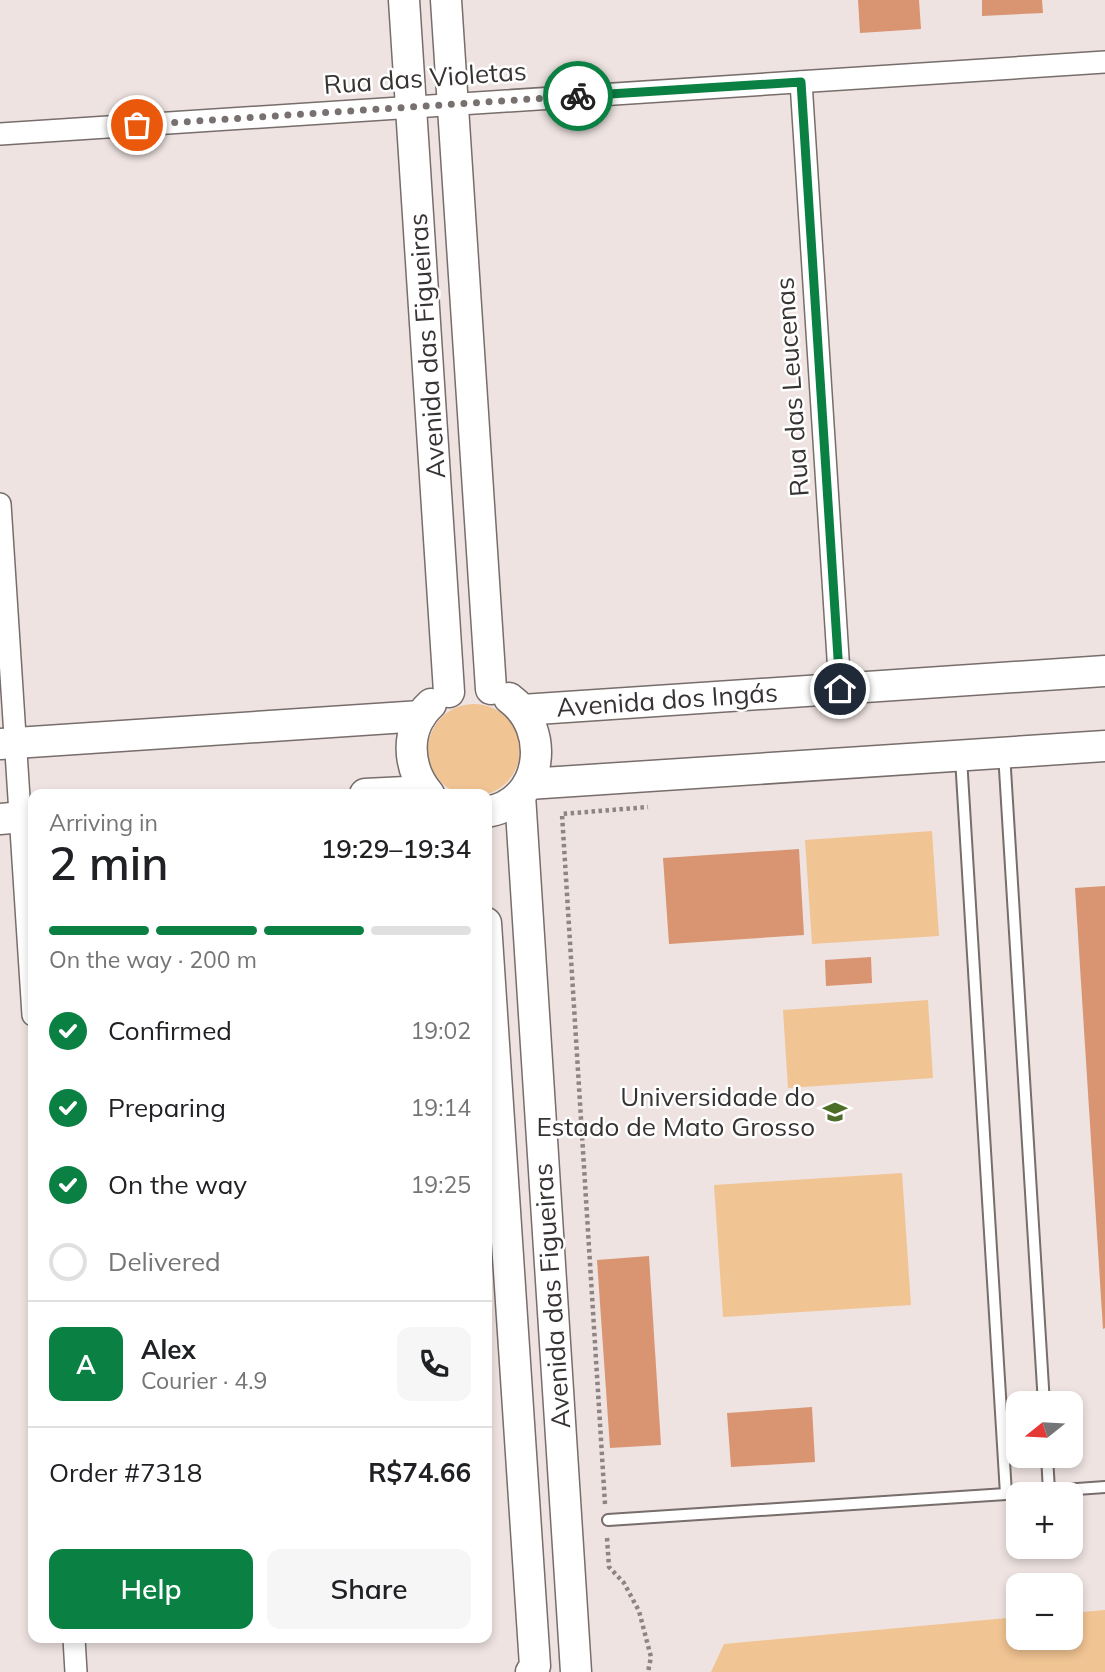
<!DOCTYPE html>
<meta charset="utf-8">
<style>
:root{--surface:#fff;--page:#f6f6f6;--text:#202124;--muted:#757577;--line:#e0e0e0;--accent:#0b8043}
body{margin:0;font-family:Mulish,sans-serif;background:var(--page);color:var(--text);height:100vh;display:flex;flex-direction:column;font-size:26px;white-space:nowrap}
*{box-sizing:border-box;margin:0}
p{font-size:23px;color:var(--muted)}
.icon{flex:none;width:38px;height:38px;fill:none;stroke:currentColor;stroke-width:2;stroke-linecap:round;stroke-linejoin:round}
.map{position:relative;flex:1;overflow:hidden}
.side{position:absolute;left:28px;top:789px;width:464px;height:854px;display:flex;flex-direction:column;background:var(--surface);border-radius:14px;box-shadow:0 4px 10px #0003}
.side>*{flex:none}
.needle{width:46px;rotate:252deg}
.fabs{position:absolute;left:1006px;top:1391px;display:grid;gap:14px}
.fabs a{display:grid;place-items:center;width:77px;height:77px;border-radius:14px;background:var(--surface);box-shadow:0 4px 10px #0003;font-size:35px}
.pin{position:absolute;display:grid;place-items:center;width:60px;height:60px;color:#fff;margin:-30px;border:4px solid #fff;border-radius:50%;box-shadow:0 2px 7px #0007}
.courier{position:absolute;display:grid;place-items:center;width:70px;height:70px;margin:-35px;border:5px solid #0b8043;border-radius:50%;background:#fff;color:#222;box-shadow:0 2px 9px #0007}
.headline em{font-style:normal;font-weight:600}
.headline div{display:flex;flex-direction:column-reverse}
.headline{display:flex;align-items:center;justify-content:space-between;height:119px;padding:0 21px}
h1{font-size:46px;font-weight:600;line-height:52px}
.bar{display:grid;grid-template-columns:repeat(4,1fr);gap:10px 7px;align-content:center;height:84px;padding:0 21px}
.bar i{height:9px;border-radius:5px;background:var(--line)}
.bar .active{background:var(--accent)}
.bar p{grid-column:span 4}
.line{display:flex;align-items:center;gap:18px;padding:0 21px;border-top:2px solid var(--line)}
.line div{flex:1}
.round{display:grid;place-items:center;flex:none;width:74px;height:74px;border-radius:14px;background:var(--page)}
ol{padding:0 21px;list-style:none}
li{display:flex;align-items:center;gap:21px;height:77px}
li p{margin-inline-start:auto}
li .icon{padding:7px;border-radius:50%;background:var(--accent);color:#fff;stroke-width:4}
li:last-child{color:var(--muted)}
li i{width:38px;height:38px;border:4px solid var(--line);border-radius:50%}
.primary-button{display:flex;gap:14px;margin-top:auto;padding:14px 21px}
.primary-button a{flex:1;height:80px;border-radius:14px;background:var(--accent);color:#fff;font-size:28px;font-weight:600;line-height:80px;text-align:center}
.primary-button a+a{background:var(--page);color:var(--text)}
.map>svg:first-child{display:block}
</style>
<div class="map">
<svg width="1105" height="1672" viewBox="0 0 1105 1672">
<rect width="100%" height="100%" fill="#eee3e1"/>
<g fill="#f1c493">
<circle cx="474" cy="750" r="46"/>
<path d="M 932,831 L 939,936 L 812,944 L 805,840 Z"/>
<path d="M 928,1000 L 933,1078 L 788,1088 L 783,1010 Z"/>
<path d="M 902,1173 L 911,1305 L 723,1317 L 714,1185 Z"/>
<path d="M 1105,1610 L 1105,1672 L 711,1672 L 724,1644 L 1018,1617 L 1018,1638 L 1071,1638 L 1071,1613 Z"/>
</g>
<g fill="#d99572">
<path d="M 858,0 L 919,0 L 921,29 L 860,33 Z"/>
<path d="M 982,0 L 1042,0 L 1043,13 L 982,16 Z"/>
<path d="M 799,849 L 804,935 L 669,944 L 663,858 Z"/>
<path d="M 1105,886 L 1105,1328 L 1103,1329 L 1075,888 Z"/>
<path d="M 871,957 L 872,983 L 826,986 L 825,960 Z"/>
<path d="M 649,1256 L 661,1445 L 610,1448 L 597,1260 Z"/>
<path d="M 812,1407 L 815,1462 L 731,1467 L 727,1413 Z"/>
</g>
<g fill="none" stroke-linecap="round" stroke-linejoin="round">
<g stroke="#776d6b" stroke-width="14">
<g id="lane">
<path d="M 1004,753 L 1044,1404"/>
<path d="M 961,758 L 1006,1494 L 1049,1491 L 1047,1456"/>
<path d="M 1049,1491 L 1105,1487"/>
<path d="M 608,1520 L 1006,1494"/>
</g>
</g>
<g stroke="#776d6b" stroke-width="24">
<g id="street">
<path d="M 801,82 L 840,689"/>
<path d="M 0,134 L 1105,62"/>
<path d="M 0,504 L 33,1015"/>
<path d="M 74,1638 L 76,1672"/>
</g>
</g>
<g stroke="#776d6b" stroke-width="33">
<g id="secondary">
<path d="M 404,0 L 449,692"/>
<path d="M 446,0 L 491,689"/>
<path d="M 522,710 L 1105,671"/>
<path d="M 0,744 L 421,716"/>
<path d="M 528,784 L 1105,746"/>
<path d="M 365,794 L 426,791"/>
<path d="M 429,794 C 407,768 404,729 431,704"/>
<path d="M 520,795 L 576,1672"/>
<path d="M 486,812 C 543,804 552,729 509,698"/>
<path d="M 0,819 L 33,816"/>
<path d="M 486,923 L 535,1666 L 531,1672"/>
</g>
</g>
<g stroke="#8d8584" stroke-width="4.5" stroke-dasharray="3.5 3.5" stroke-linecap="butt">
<path d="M 605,1504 L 562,814 L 648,807"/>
<path d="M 607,1538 L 609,1567 L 624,1583 L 639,1611 L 651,1657 L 648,1672"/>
</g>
<use href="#lane" stroke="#fff" stroke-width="10"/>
<use href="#street" stroke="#fff" stroke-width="21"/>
<use href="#secondary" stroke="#fff" stroke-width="30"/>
</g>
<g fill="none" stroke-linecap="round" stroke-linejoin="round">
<path stroke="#787170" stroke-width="7" stroke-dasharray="0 12.6" d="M 137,125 L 578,96"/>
<path stroke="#0b8043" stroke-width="9" d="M 578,96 L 801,82 L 840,689"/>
</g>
<defs>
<g id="university-bare" transform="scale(1.89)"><path d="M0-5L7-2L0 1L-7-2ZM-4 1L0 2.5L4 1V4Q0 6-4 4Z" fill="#4d6e26" stroke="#fff" stroke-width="2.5" paint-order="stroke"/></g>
</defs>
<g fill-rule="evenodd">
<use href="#university-bare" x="835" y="1112"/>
</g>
<g text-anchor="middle" stroke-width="5" stroke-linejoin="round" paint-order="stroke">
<g font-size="26" fill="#383333" stroke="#fff">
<text transform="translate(425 78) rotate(-4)" y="9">Rua das Violetas</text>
<text transform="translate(427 346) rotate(-94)" y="9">Avenida das Figueiras</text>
<text transform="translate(792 387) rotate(-94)" y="9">Rua das Leucenas</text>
<text transform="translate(667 700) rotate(-4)" y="9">Avenida dos Ingás</text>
<text transform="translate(552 1296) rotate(-94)" y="9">Avenida das Figueiras</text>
</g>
<g font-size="26" fill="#383333" stroke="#fff" text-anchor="end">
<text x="815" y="1106">Universidade do<tspan x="815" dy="30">Estado de Mato Grosso</tspan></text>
</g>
</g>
</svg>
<div class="fabs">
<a><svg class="needle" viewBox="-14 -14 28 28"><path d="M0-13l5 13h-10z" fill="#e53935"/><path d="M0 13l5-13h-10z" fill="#757577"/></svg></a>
<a>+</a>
<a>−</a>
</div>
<div class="pin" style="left:137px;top:125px;background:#ea580c"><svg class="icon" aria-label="bag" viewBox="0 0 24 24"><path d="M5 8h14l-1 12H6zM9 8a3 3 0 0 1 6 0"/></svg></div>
<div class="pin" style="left:840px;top:689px;background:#1f2937"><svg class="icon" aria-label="home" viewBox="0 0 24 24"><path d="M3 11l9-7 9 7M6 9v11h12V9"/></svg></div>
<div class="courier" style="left:578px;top:96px"><svg class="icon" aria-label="bike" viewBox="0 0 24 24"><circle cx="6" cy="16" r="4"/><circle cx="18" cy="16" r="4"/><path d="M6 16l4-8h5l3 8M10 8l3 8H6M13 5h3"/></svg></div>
<section class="side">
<div class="headline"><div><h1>2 min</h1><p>Arriving in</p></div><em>19:29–19:34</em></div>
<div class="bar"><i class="active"></i><i class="active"></i><i class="active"></i><i></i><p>On the way · 200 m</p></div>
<ol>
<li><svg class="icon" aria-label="check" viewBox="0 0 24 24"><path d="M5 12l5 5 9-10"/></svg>Confirmed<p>19:02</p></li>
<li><svg class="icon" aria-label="check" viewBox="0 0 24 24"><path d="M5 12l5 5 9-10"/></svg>Preparing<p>19:14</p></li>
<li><svg class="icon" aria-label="check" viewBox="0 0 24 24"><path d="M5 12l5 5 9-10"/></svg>On the way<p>19:25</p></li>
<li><i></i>Delivered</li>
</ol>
<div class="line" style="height:126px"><b class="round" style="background:var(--accent);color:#fff">A</b><div><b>Alex</b><p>Courier · 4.9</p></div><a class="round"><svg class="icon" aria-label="phone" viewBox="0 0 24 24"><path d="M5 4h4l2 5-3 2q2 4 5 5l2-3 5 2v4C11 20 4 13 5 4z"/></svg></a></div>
<div class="line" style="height:91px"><div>Order #7318</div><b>R$74.66</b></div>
<div class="primary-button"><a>Help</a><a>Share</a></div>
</section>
</div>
